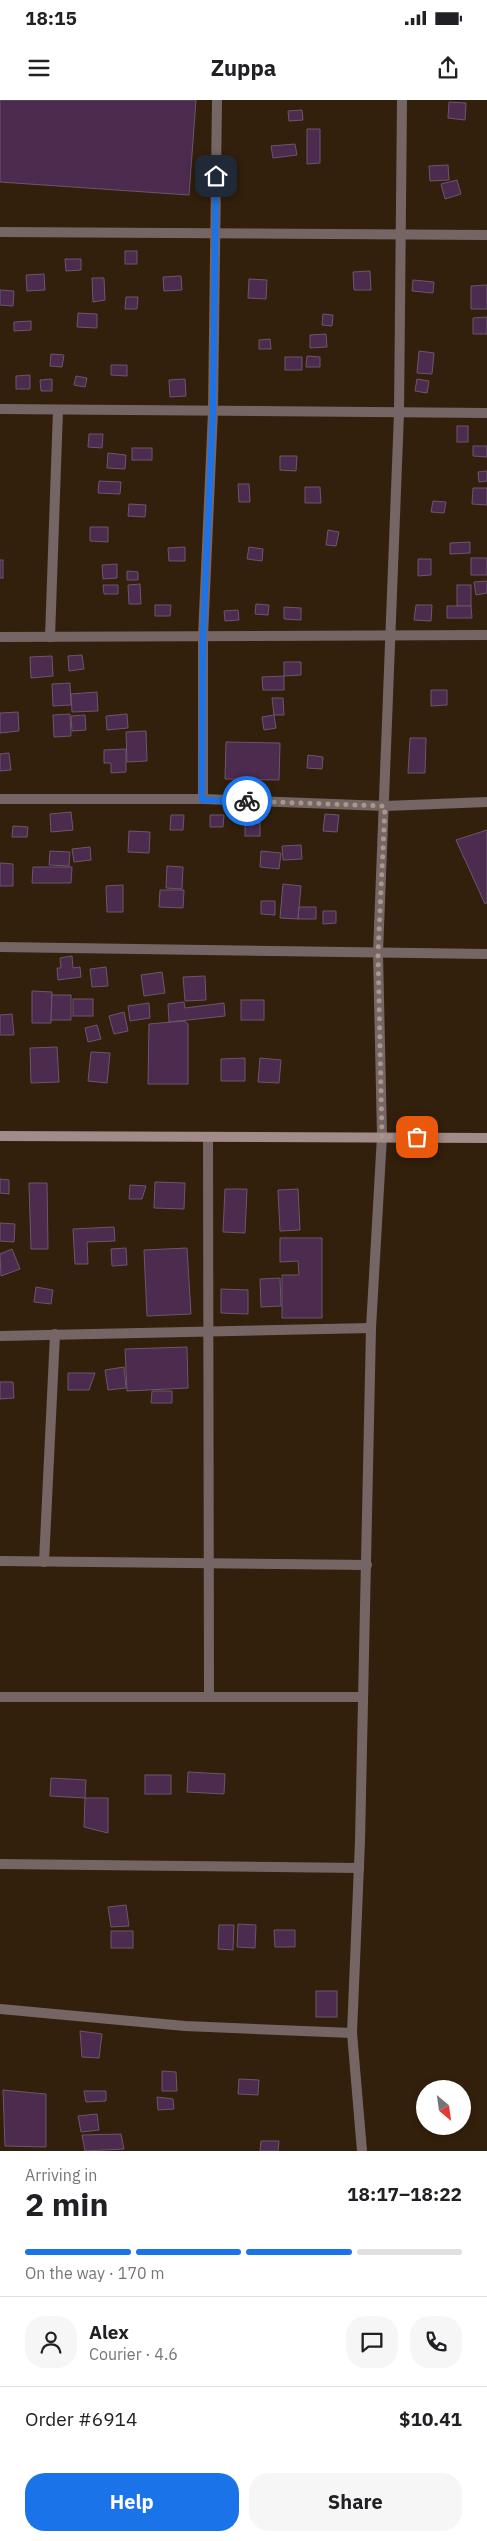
<!DOCTYPE html>
<meta charset="utf-8">
<style>
:root{--surface:#fff;--page:#f6f6f6;--text:#202124;--muted:#757577;--line:#e0e0e0;--accent:#1a73e8}
body{margin:0;font-family:"IBM Plex Sans",sans-serif;background:var(--page);color:var(--text);height:100vh;display:flex;flex-direction:column;font-size:19px;white-space:nowrap}
*{box-sizing:border-box;margin:0}
p{font-size:16px;color:var(--muted)}
.icon{flex:none;width:28px;height:28px;fill:none;stroke:currentColor;stroke-width:2;stroke-linecap:round;stroke-linejoin:round}
.map{position:relative;height:2051px;overflow:hidden}
.side{display:flex;flex-direction:column;background:var(--surface);flex:1}
.side>*{flex:none}
.needle{width:32px;rotate:151deg}
.buttons{position:absolute;left:416px;top:1980px;display:grid;gap:10px}
.buttons a{display:grid;place-items:center;width:55px;height:55px;border-radius:50%;background:var(--surface);box-shadow:0 2px 8px #0003;font-size:25px}
.pin{position:absolute;display:grid;place-items:center;width:42px;height:42px;color:#fff;margin:-21px;border-radius:10px;box-shadow:0 2px 8px #0006}
.courier{position:absolute;display:grid;place-items:center;width:50px;height:50px;margin:-25px;border:4px solid #1a73e8;border-radius:50%;background:#fff;color:#222;box-shadow:0 1px 6px #0007}
.overview em{font-style:normal;font-weight:800}
.overview div{display:flex;flex-direction:column-reverse}
.overview{display:flex;align-items:center;justify-content:space-between;height:85px;padding:0 25px}
h1{font-size:32px;font-weight:800;line-height:38px}
.bar{display:grid;grid-template-columns:repeat(4,1fr);gap:8px 5px;align-content:center;height:60px;padding:0 25px}
.bar i{height:6px;border-radius:4px;background:var(--line)}
.bar .selected{background:var(--accent)}
.bar p{grid-column:span 4}
.line{display:flex;align-items:center;gap:12px;padding:0 25px;border-top:1px solid var(--line)}
.line div{flex:1}
.round{display:grid;place-items:center;flex:none;width:52px;height:52px;border-radius:20px;background:var(--page)}
.action{display:flex;gap:10px;margin-top:auto;padding:10px 25px}
.action a{flex:1;height:58px;border-radius:20px;background:var(--accent);color:#fff;font-size:20px;font-weight:800;line-height:58px;text-align:center}
.action a+a{background:var(--page);color:var(--text)}
.status{display:flex;justify-content:space-between;align-items:center;height:35px;padding:0 25px;background:var(--surface);direction:ltr}
.status svg{height:14px;fill:currentColor}
header{display:flex;justify-content:space-between;align-items:center;height:65px;padding:0 25px;background:var(--surface);font-size:22px;font-weight:800}
.map>svg:first-child{display:block}
</style>
<div class="status"><b>18:15</b><svg viewBox="0 0 49 12"><path d="M0 12V9h3v3zM5 12V6h3v6zM10 12V3h3v9zM15 12V0h3v12zM26 1h20v11H26zM47 4h2v5h-2z"/></svg></div>
<header><svg class="icon" aria-label="menu" viewBox="0 0 24 24"><path d="M4 6h16M4 12h16M4 18h16"/></svg>Zuppa<svg class="icon" aria-label="share" viewBox="0 0 24 24"><path d="M12 15V3M7 8l5-5 5 5M5 13v7h14v-7"/></svg></header>
<div class="map">
<svg width="487" height="2051" viewBox="0 0 487 2051">
<rect width="100%" height="100%" fill="#33200c"/>
<g fill="#4c2b4e" stroke="#6b566c">
<path d="M 0,0 L 196,0 L 189,95 L 0,82 Z"/>
<path d="M 449,2 L 466,3 L 465,20 L 448,18 Z"/>
<path d="M 302,10 L 303,20 L 289,21 L 288,11 Z"/>
<path d="M 307,29 L 320,29 L 320,63 L 307,64 Z"/>
<path d="M 295,44 L 297,55 L 273,58 L 271,46 Z"/>
<path d="M 448,65 L 449,80 L 430,81 L 429,66 Z"/>
<path d="M 457,80 L 461,94 L 445,99 L 441,84 Z"/>
<rect x="125" y="151" width="12" height="13"/>
<path d="M 65,159 L 81,159 L 81,170 L 66,171 Z"/>
<path d="M 370,171 L 371,190 L 354,190 L 353,172 Z"/>
<path d="M 44,174 L 45,190 L 27,191 L 26,175 Z"/>
<path d="M 181,176 L 182,190 L 164,191 L 163,177 Z"/>
<path d="M 92,178 L 104,178 L 105,200 L 93,202 Z"/>
<path d="M 249,179 L 267,180 L 266,199 L 248,198 Z"/>
<path d="M 413,180 L 434,182 L 433,193 L 412,191 Z"/>
<path d="M 487,185 L 487,209 L 471,209 L 471,186 Z"/>
<path d="M 0,190 L 14,191 L 13,206 L 0,205 Z"/>
<path d="M 126,197 L 138,197 L 137,209 L 125,209 Z"/>
<path d="M 78,213 L 97,214 L 97,228 L 77,227 Z"/>
<path d="M 323,214 L 333,215 L 332,226 L 322,225 Z"/>
<path d="M 487,217 L 487,234 L 473,234 L 473,218 Z"/>
<path d="M 31,221 L 31,230 L 14,231 L 14,222 Z"/>
<path d="M 326,234 L 327,247 L 310,248 L 310,235 Z"/>
<path d="M 270,239 L 271,249 L 259,249 L 259,240 Z"/>
<path d="M 419,251 L 434,253 L 432,274 L 417,273 Z"/>
<path d="M 51,254 L 64,255 L 62,267 L 50,266 Z"/>
<path d="M 307,256 L 320,257 L 320,267 L 306,267 Z"/>
<rect x="285" y="257" width="17" height="13"/>
<path d="M 111,265 L 127,265 L 127,276 L 111,275 Z"/>
<path d="M 30,275 L 30,289 L 16,289 L 16,276 Z"/>
<path d="M 76,276 L 87,278 L 85,287 L 74,285 Z"/>
<path d="M 52,279 L 52,291 L 41,291 L 40,280 Z"/>
<path d="M 185,279 L 186,296 L 170,297 L 169,280 Z"/>
<path d="M 417,279 L 429,281 L 427,293 L 415,291 Z"/>
<rect x="457" y="326" width="11" height="16"/>
<path d="M 89,334 L 103,334 L 102,348 L 88,347 Z"/>
<path d="M 473,346 L 487,346 L 487,357 L 473,356 Z"/>
<rect x="132" y="348" width="20" height="12"/>
<path d="M 108,353 L 126,355 L 125,369 L 107,368 Z"/>
<path d="M 280,356 L 297,356 L 296,371 L 280,370 Z"/>
<path d="M 487,371 L 487,381 L 479,382 L 478,372 Z"/>
<path d="M 99,381 L 121,382 L 120,394 L 98,393 Z"/>
<path d="M 238,384 L 249,384 L 250,402 L 239,402 Z"/>
<path d="M 305,387 L 320,387 L 321,403 L 305,403 Z"/>
<path d="M 473,388 L 487,388 L 487,405 L 472,404 Z"/>
<path d="M 433,401 L 446,402 L 444,413 L 431,412 Z"/>
<path d="M 129,404 L 146,405 L 145,417 L 128,416 Z"/>
<path d="M 90,427 L 108,427 L 108,442 L 90,441 Z"/>
<path d="M 328,430 L 339,432 L 336,446 L 326,445 Z"/>
<path d="M 470,442 L 470,453 L 450,454 L 450,443 Z"/>
<path d="M 185,447 L 185,461 L 169,461 L 168,448 Z"/>
<path d="M 249,447 L 263,449 L 262,461 L 247,459 Z"/>
<rect x="471" y="458" width="16" height="17"/>
<path d="M 418,459 L 431,459 L 431,475 L 418,476 Z"/>
<rect x="0" y="460" width="3" height="18"/>
<path d="M 117,464 L 117,478 L 103,479 L 102,465 Z"/>
<path d="M 127,471 L 138,472 L 138,480 L 127,480 Z"/>
<path d="M 487,481 L 487,493 L 476,495 L 474,482 Z"/>
<path d="M 140,484 L 141,504 L 129,504 L 128,485 Z"/>
<path d="M 103,485 L 118,485 L 118,494 L 104,494 Z"/>
<rect x="457" y="485" width="14" height="21"/>
<path d="M 256,504 L 269,505 L 268,515 L 255,514 Z"/>
<path d="M 155,505 L 171,505 L 170,516 L 155,516 Z"/>
<path d="M 416,505 L 432,505 L 431,521 L 414,520 Z"/>
<path d="M 447,506 L 471,506 L 472,518 L 447,518 Z"/>
<path d="M 284,507 L 301,508 L 301,520 L 284,519 Z"/>
<path d="M 238,510 L 239,520 L 225,521 L 224,511 Z"/>
<path d="M 82,555 L 84,569 L 69,571 L 68,556 Z"/>
<path d="M 52,556 L 53,576 L 31,578 L 30,557 Z"/>
<path d="M 284,562 L 301,562 L 301,575 L 284,576 Z"/>
<path d="M 284,576 L 284,590 L 263,590 L 262,577 Z"/>
<path d="M 70,583 L 71,605 L 53,606 L 52,584 Z"/>
<path d="M 431,590 L 447,590 L 447,605 L 431,606 Z"/>
<path d="M 97,592 L 98,611 L 72,612 L 71,594 Z"/>
<path d="M 272,598 L 283,598 L 284,615 L 274,615 Z"/>
<path d="M 18,612 L 19,631 L 0,633 L 0,613 Z"/>
<path d="M 70,614 L 71,636 L 54,637 L 53,615 Z"/>
<path d="M 127,614 L 128,628 L 107,630 L 106,616 Z"/>
<path d="M 85,615 L 86,630 L 72,631 L 71,616 Z"/>
<path d="M 274,615 L 276,628 L 264,630 L 262,617 Z"/>
<path d="M 146,631 L 147,661 L 127,662 L 126,632 Z"/>
<path d="M 410,638 L 426,638 L 425,673 L 408,673 Z"/>
<path d="M 226,642 L 280,643 L 279,680 L 225,679 Z"/>
<path d="M 126,649 L 126,672 L 111,673 L 111,663 L 104,663 L 104,650 Z"/>
<path d="M 9,653 L 11,670 L 0,671 L 0,654 Z"/>
<path d="M 308,655 L 323,657 L 322,669 L 307,668 Z"/>
<path d="M 71,712 L 73,730 L 51,732 L 50,714 Z"/>
<path d="M 325,714 L 339,715 L 337,732 L 323,731 Z"/>
<path d="M 171,715 L 184,715 L 183,730 L 170,730 Z"/>
<path d="M 210,715 L 224,715 L 223,727 L 210,727 Z"/>
<rect x="245" y="723" width="15" height="13"/>
<path d="M 13,726 L 28,727 L 27,737 L 12,737 Z"/>
<path d="M 487,730 L 487,803 L 485,804 L 456,740 Z"/>
<path d="M 129,731 L 150,732 L 149,753 L 128,752 Z"/>
<path d="M 301,745 L 302,759 L 283,760 L 282,746 Z"/>
<path d="M 90,747 L 91,760 L 74,762 L 72,749 Z"/>
<path d="M 50,751 L 70,752 L 69,766 L 49,765 Z"/>
<path d="M 261,751 L 281,753 L 279,769 L 260,767 Z"/>
<path d="M 0,763 L 13,764 L 13,786 L 0,786 Z"/>
<path d="M 167,766 L 183,767 L 182,789 L 166,788 Z"/>
<path d="M 33,767 L 72,767 L 71,783 L 32,783 Z"/>
<path d="M 283,784 L 301,786 L 298,819 L 280,818 Z"/>
<path d="M 123,785 L 123,812 L 107,812 L 106,786 Z"/>
<path d="M 160,790 L 184,790 L 183,808 L 159,807 Z"/>
<path d="M 261,801 L 275,801 L 275,815 L 261,814 Z"/>
<path d="M 299,807 L 316,807 L 316,819 L 298,819 Z"/>
<path d="M 323,811 L 336,811 L 336,823 L 323,824 Z"/>
<path d="M 72,856 L 73,868 L 80,867 L 81,877 L 58,880 L 57,868 L 61,868 L 60,858 Z"/>
<path d="M 106,867 L 108,886 L 92,887 L 90,869 Z"/>
<path d="M 162,872 L 165,893 L 144,896 L 141,875 Z"/>
<path d="M 205,876 L 206,900 L 185,901 L 183,877 Z"/>
<path d="M 32,891 L 52,892 L 51,923 L 32,923 Z"/>
<path d="M 52,895 L 71,895 L 71,920 L 51,920 Z"/>
<rect x="73" y="899" width="20" height="17"/>
<rect x="241" y="900" width="23" height="20"/>
<path d="M 184,902 L 185,908 L 224,903 L 225,916 L 169,922 L 168,904 Z"/>
<path d="M 149,903 L 150,918 L 130,921 L 128,906 Z"/>
<path d="M 124,912 L 128,931 L 114,934 L 109,916 Z"/>
<path d="M 12,914 L 14,935 L 0,935 L 0,915 Z"/>
<path d="M 184,921 L 188,924 L 188,984 L 148,984 L 149,924 Z"/>
<path d="M 97,925 L 101,939 L 88,942 L 85,928 Z"/>
<path d="M 57,947 L 59,982 L 31,983 L 30,948 Z"/>
<path d="M 91,952 L 110,953 L 107,983 L 88,981 Z"/>
<path d="M 245,958 L 245,981 L 221,981 L 221,959 Z"/>
<path d="M 260,958 L 281,960 L 279,983 L 258,982 Z"/>
<path d="M 0,1079 L 9,1080 L 9,1094 L 0,1093 Z"/>
<path d="M 155,1082 L 185,1083 L 184,1109 L 154,1108 Z"/>
<path d="M 29,1083 L 47,1083 L 48,1149 L 31,1149 Z"/>
<path d="M 130,1085 L 146,1086 L 142,1099 L 129,1099 Z"/>
<path d="M 225,1089 L 247,1089 L 245,1133 L 223,1132 Z"/>
<path d="M 298,1089 L 300,1130 L 280,1131 L 278,1090 Z"/>
<path d="M 0,1123 L 15,1124 L 14,1142 L 0,1141 Z"/>
<path d="M 114,1127 L 115,1141 L 87,1142 L 88,1164 L 75,1164 L 73,1129 Z"/>
<path d="M 280,1138 L 322,1138 L 322,1218 L 282,1218 L 282,1175 L 299,1175 L 298,1161 L 280,1162 Z"/>
<path d="M 126,1148 L 127,1165 L 112,1166 L 111,1149 Z"/>
<path d="M 187,1148 L 191,1214 L 147,1216 L 144,1150 Z"/>
<path d="M 12,1149 L 20,1169 L 1,1176 L 0,1154 Z"/>
<path d="M 280,1178 L 281,1206 L 261,1207 L 260,1179 Z"/>
<path d="M 36,1187 L 53,1190 L 51,1204 L 34,1202 Z"/>
<path d="M 221,1189 L 248,1190 L 248,1214 L 221,1213 Z"/>
<path d="M 187,1247 L 188,1288 L 127,1291 L 125,1249 Z"/>
<path d="M 124,1267 L 126,1288 L 108,1290 L 105,1270 Z"/>
<path d="M 68,1273 L 95,1273 L 89,1290 L 68,1290 Z"/>
<path d="M 0,1282 L 13,1282 L 14,1298 L 0,1299 Z"/>
<path d="M 152,1291 L 172,1291 L 172,1303 L 151,1303 Z"/>
<path d="M 188,1672 L 225,1674 L 224,1694 L 187,1692 Z"/>
<rect x="145" y="1675" width="26" height="19"/>
<path d="M 51,1678 L 86,1680 L 85,1698 L 50,1696 Z"/>
<path d="M 85,1698 L 108,1698 L 108,1733 L 84,1727 Z"/>
<path d="M 126,1805 L 129,1826 L 111,1827 L 108,1807 Z"/>
<path d="M 238,1824 L 256,1825 L 255,1848 L 237,1847 Z"/>
<path d="M 219,1825 L 234,1825 L 233,1850 L 218,1849 Z"/>
<path d="M 274,1830 L 295,1830 L 295,1847 L 275,1847 Z"/>
<rect x="111" y="1831" width="22" height="17"/>
<rect x="316" y="1891" width="21" height="26"/>
<path d="M 80,1931 L 102,1934 L 99,1958 L 82,1957 Z"/>
<path d="M 162,1971 L 176,1972 L 177,1991 L 162,1991 Z"/>
<path d="M 239,1979 L 259,1980 L 258,1995 L 238,1994 Z"/>
<path d="M 3,1990 L 46,1994 L 46,2047 L 5,2046 Z"/>
<path d="M 84,1991 L 106,1991 L 106,2001 L 86,2002 Z"/>
<path d="M 157,1997 L 173,1999 L 174,2009 L 158,2010 Z"/>
<path d="M 97,2014 L 99,2030 L 81,2032 L 78,2016 Z"/>
<path d="M 121,2034 L 124,2049 L 85,2051 L 82,2035 Z"/>
<path d="M 261,2041 L 279,2041 L 278,2051 L 260,2051 Z"/>
</g>
<g fill="none" stroke-linecap="round" stroke-linejoin="round">
<g stroke="#756665" stroke-width="10">
<path d="M 0,132 L 487,135"/>
<path d="M 0,309 L 487,313"/>
<path d="M 0,537 L 487,535"/>
<path d="M 50,537 L 58,310"/>
<path d="M 0,699 L 203,699 L 385,706 L 487,702"/>
<path d="M 203,699 L 203,537 L 213,311 L 217,0"/>
<path d="M 0,847 L 487,854"/>
<path d="M 208,1037 L 209,1597"/>
<path d="M 0,1236 L 371,1228"/>
<path d="M 0,1461 L 367,1465"/>
<path d="M 44,1462 L 55,1234"/>
<path d="M 0,1597 L 363,1597"/>
<path d="M 0,1764 L 359,1768"/>
<path d="M 0,1909 L 185,1926 L 352,1933"/>
<path d="M 362,2051 L 352,1933 L 360,1741 L 371,1228 L 382,1036 L 378,853 L 399,313 L 402,0"/>
</g>
<path stroke="#a38b89" stroke-width="10" d="M 0,1036 L 487,1038"/>
</g>
<g fill="none" stroke-linecap="round" stroke-linejoin="round">
<path stroke="#a79889" stroke-width="5" stroke-dasharray="0 9" d="M 247,701 L 385,706 L 378,853 L 382,1036 L 417,1037"/>
<path stroke="#1a73e8" stroke-width="6" d="M 216,76 L 213,311 L 203,537 L 202,700 L 247,701"/>
</g>
</svg>
<div class="buttons">
<a><svg class="needle" viewBox="-14 -14 28 28"><path d="M0-13l5 13h-10z" fill="#e53935"/><path d="M0 13l5-13h-10z" fill="#757577"/></svg></a>
</div>
<div class="pin" style="left:417px;top:1037px;background:#ea580c"><svg class="icon" aria-label="bag" viewBox="0 0 24 24"><path d="M5 8h14l-1 12H6zM9 8a3 3 0 0 1 6 0"/></svg></div>
<div class="pin" style="left:216px;top:76px;background:#1f2937"><svg class="icon" aria-label="home" viewBox="0 0 24 24"><path d="M3 11l9-7 9 7M6 9v11h12V9"/></svg></div>
<div class="courier" style="left:247px;top:701px"><svg class="icon" aria-label="bike" viewBox="0 0 24 24"><circle cx="6" cy="16" r="4"/><circle cx="18" cy="16" r="4"/><path d="M6 16l4-8h5l3 8M10 8l3 8H6M13 5h3"/></svg></div>
</div>
<section class="side">
<div class="overview"><div><h1>2 min</h1><p>Arriving in</p></div><em>18:17–18:22</em></div>
<div class="bar"><i class="selected"></i><i class="selected"></i><i class="selected"></i><i></i><p>On the way · 170 m</p></div>
<div class="line" style="height:90px"><a class="round"><svg class="icon" aria-label="person" viewBox="0 0 24 24"><circle cx="12" cy="8" r="4"/><path d="M4 21q1-7 8-7t8 7"/></svg></a><div><b>Alex</b><p>Courier · 4.6</p></div><a class="round"><svg class="icon" aria-label="chat" viewBox="0 0 24 24"><path d="M4 5h16v11H9l-5 4z"/></svg></a><a class="round"><svg class="icon" aria-label="phone" viewBox="0 0 24 24"><path d="M5 4h4l2 5-3 2q2 4 5 5l2-3 5 2v4C11 20 4 13 5 4z"/></svg></a></div>
<div class="line" style="height:65px"><div>Order #6914</div><b>$10.41</b></div>
<div class="action"><a>Help</a><a>Share</a></div>
</section>
